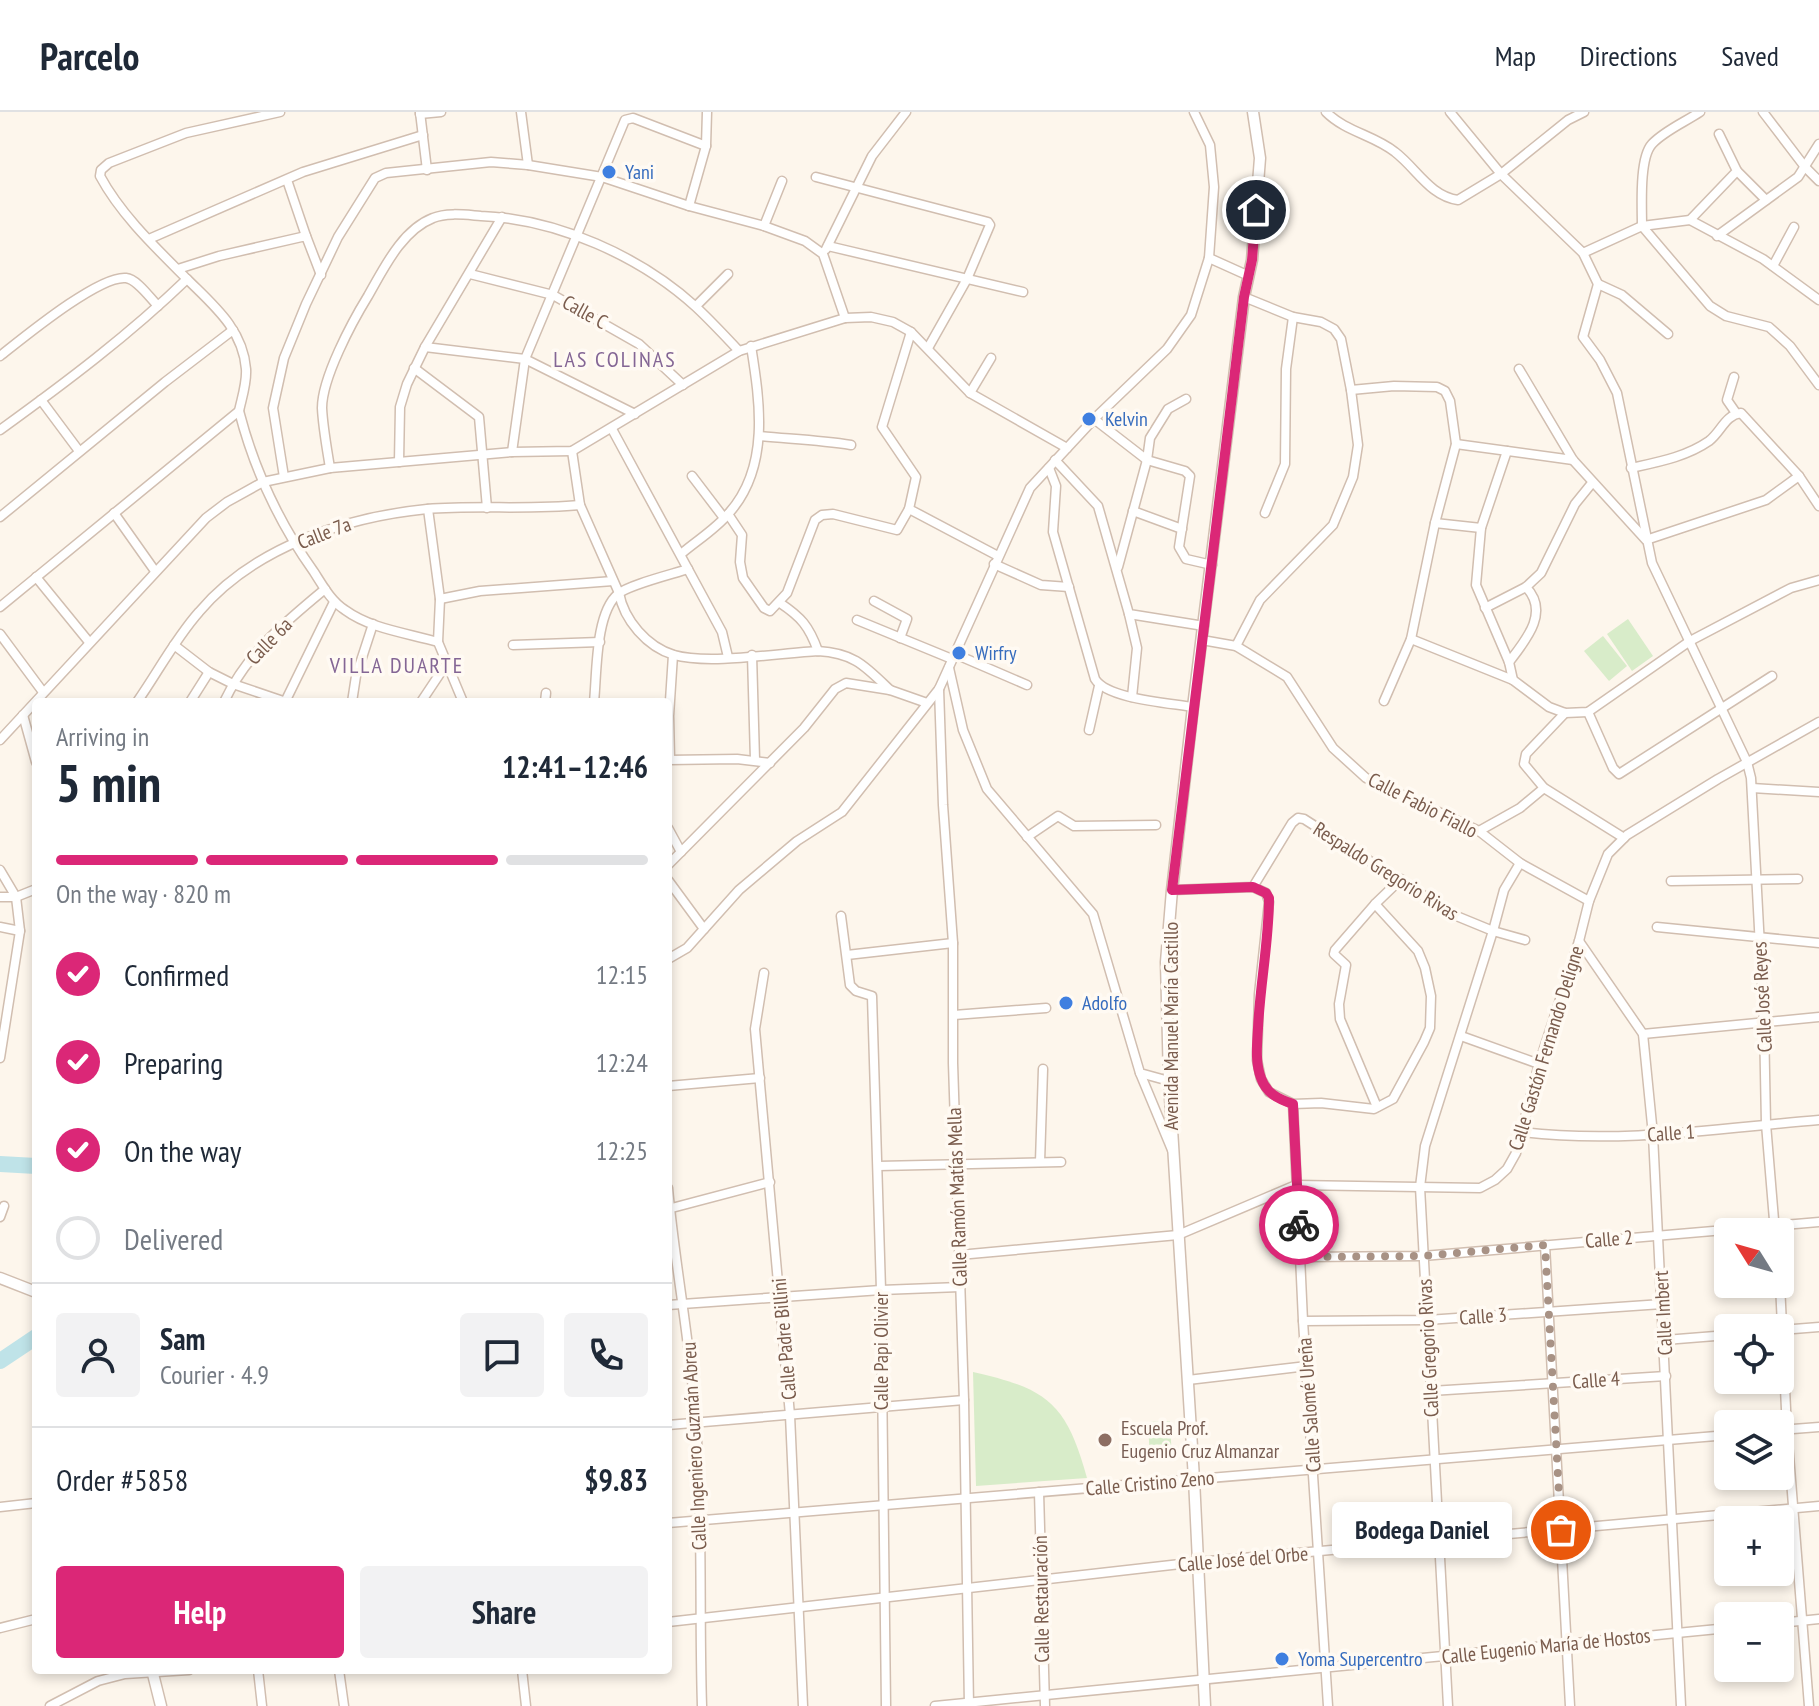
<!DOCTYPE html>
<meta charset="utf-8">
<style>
:root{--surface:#fff;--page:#f2f2f3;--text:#1f2937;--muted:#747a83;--line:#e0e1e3;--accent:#db2777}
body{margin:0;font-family:"PT Sans Narrow",sans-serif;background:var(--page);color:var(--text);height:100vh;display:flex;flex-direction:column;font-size:30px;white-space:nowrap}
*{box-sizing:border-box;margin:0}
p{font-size:26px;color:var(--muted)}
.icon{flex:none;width:44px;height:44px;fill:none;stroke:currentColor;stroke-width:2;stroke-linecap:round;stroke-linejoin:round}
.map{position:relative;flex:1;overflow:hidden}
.details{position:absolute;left:32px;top:586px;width:640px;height:976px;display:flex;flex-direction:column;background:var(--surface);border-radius:8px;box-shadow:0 4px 12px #0003}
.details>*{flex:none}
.needle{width:52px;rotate:307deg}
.fabs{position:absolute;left:1714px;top:1106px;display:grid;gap:16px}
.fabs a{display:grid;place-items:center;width:80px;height:80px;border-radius:8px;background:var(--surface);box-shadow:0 4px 12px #0003;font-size:40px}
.pin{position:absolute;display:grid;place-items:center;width:68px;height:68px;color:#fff;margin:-34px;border:4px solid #fff;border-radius:50%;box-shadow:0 2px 8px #0007}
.courier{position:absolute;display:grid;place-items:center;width:80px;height:80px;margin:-40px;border:6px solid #db2777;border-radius:50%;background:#fff;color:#222;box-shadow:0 2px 10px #0007}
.bubble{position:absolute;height:56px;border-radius:8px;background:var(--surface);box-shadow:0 4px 12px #0003;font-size:26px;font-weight:700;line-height:56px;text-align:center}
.summary em{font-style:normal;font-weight:700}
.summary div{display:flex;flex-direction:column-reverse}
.summary{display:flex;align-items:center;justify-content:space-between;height:136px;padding:0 24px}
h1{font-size:52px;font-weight:700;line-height:60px}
.bar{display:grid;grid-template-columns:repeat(4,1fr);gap:12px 8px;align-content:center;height:96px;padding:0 24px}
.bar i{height:10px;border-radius:6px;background:var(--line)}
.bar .active{background:var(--accent)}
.bar p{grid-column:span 4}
.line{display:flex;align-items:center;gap:20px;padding:0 24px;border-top:2px solid var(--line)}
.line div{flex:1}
.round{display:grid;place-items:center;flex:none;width:84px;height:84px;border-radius:8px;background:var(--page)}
ol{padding:0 24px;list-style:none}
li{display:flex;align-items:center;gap:24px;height:88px}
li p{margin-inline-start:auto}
li .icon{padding:8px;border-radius:50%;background:var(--accent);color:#fff;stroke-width:4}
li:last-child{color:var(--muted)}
li i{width:44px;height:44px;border:4px solid var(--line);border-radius:50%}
.cta{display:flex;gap:16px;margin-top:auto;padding:16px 24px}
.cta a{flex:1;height:92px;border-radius:8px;background:var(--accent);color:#fff;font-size:32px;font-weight:700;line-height:92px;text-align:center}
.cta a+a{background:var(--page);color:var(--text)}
header{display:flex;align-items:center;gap:48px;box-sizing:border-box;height:112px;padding:0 40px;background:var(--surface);border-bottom:2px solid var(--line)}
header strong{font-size:38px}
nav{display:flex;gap:44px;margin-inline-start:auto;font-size:28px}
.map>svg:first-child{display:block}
</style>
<header>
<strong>Parcelo</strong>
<nav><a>Map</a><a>Directions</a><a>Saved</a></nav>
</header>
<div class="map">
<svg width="1819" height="1594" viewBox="0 0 1819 1594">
<rect width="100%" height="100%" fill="#fdf6ec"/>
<g fill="#d8ecc9">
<path d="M 1628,507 L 1653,544 L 1632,559 L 1607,522 Z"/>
<path d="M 1603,524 L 1627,554 L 1609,569 L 1584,539 Z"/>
<path d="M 973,1260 C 1048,1277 1066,1291 1087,1366 L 976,1374 Z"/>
<path d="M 1170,1309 L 1172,1348 L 1150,1349 L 1148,1310 Z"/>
</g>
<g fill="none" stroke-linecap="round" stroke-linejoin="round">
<g stroke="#bfe3e8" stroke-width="16">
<path d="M 0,1052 L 36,1054"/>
<path d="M 0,1249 L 36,1225"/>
</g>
<g stroke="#d1beb0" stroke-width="11">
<g id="minor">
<path d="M 420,0 L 427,58"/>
<path d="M 521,0 L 528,53"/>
<path d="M 1326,0 C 1346,20 1374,23 1395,40 C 1417,57 1430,84 1458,88 L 1501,62 L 1568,8 L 1584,0"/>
<path d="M 1450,0 L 1501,62 L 1583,141 L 1598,172 L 1583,225 L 1600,248 L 1617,281 L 1652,451 L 1747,650 L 1751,666 L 1764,910 L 1766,1012 L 1775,1120"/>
<path d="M 1700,0 C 1685,10 1664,19 1652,32 C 1639,46 1642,95 1642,114 L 1710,194 L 1726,204 L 1769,215 L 1790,234 L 1819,273"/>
<path d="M 1763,0 L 1805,55 L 1819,69"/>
<path d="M 420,2 L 441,0"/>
<path d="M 1737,59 L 1766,88"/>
<path d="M 816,65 L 988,110 L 990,113 L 967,167 L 928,236"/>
<path d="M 287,68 L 306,124"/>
<path d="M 689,94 L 706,34 L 707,0"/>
<path d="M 1690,108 L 1763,147 L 1819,188"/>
<path d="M 764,114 L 782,69"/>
<path d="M 1717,124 L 1798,65 L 1819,32"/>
<path d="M 149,127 L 303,60 L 423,23"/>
<path d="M 828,134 L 1023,180"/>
<path d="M 826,137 L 872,44 L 906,0"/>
<path d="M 1583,141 L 1642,114 L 1690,108 L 1737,59 L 1719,22"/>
<path d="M 1209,146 L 1249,164"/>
<path d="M 1773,154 L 1794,115"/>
<path d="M 178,157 L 219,144 L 306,124 L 321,163"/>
<path d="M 470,162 L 553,183 L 639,232 L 683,273"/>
<path d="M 1598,172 L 1622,183 L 1668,222"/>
<path d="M 696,194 L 728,162"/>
<path d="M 911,220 L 882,315 L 916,365 L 909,397 L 998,444"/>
<path d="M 425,235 L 525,247 L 635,302"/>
<path d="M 0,244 C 23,226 99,163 126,166 C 137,167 150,186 158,194"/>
<path d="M 414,256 L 479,305 L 487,396"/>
<path d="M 1519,257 L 1573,348 L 1646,428 L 1766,388 L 1799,364"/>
<path d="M 1734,265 L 1727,288 L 1736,301"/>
<path d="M 1351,278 L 1394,274 L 1437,275 L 1445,279 L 1450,289 L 1456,332 L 1435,411 L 1411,527 L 1384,589"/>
<path d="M 970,281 L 991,246"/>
<path d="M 41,288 L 79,339"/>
<path d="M 239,299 C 254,357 279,411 314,460 C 323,474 331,489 345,498 C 371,517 407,521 438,530 L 463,590"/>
<path d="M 1094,307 L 1147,348 L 1185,359 L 1190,364 L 1179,435 L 1186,447 L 1212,453"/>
<path d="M 612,317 L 722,520 L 728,545"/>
<path d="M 0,318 C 65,271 129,223 187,167"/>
<path d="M 759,324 C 790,327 820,328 851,333"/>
<path d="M 1456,332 L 1573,348"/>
<path d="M 572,339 L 580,393 L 619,481 C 624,508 647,535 674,543 C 709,553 780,541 818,539 C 854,541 865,554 890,578"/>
<path d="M 1507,339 L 1481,416 L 1476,473 L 1509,550 L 1513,568 L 1549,595 L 1565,601 L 1588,600 L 1690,529 L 1791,476 L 1819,468"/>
<path d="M 512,340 L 525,247 L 625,8 L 633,6 L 706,34"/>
<path d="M 1055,348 L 1098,394 L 1129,502 L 1204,514"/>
<path d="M 399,350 L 400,295 L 407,272 L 425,235 L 502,105"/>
<path d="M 330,356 C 327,337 323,316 322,296 C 322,266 352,210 368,184 C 384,156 402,118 433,106 C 447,100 467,103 481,104 C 557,107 640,144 696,195 C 711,209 725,224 739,239"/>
<path d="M 1049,356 L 1056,374 L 1053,420 L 1095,567 C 1107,587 1170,591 1193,595"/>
<path d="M 1631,356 C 1658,350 1686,345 1709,329 C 1721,320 1725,303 1741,301 L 1799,364 L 1819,394"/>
<path d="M 692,364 L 724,406"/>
<path d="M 284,365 L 273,296 L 284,246 L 306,192 L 338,125 L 375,66 L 386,61 L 491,50 L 528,53 L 602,65 L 689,94 L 764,114 L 805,129 L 823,142 L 845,206"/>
<path d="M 428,397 L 440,487 L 438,530"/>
<path d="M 1133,399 L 1182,417"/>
<path d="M 114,401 L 155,459"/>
<path d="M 1265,401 L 1285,352 L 1286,257 L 1293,205"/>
<path d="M 728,402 L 742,423 L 740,450 L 743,466 L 764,496 L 770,499 L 787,481 L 815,408 L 822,403 L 833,402 L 897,418 L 909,397"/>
<path d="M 0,405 L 165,270 L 233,218"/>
<path d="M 1435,411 L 1481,416"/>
<path d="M 681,442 C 696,429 716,417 729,401 C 770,355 760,290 751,234"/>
<path d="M 994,452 L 1041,473 L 1069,475"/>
<path d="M 1118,455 L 1147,348 L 1150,326 L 1168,297 L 1186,287"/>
<path d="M 36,465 L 89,530"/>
<path d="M 440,487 L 480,479 L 613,469"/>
<path d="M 874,489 L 907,507 L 900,526"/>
<path d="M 780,491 C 801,505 809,514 818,539"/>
<path d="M 0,495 L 239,299 C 242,285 247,271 246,257 C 243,217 213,193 187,167 C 156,136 121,103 100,64 L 101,58 L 109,51 L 186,21 L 280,0"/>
<path d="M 1485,496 L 1526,475 L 1541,461 L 1575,392 L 1592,371"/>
<path d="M 1129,502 L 1137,536 L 1132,585"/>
<path d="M 857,508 L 952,547"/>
<path d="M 0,522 L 43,580"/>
<path d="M 1411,527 L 1513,568"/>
<path d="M 1202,528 L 1236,534 L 1287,565 L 1333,636 L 1366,666 L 1479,719 L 1520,751 L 1589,789"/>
<path d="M 174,533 L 209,560 L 233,572 L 286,590"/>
<path d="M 513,533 L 600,530"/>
<path d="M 1236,534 L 1260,488 L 1333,413 L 1353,365 L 1358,333 L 1351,278 L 1341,227 L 1334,217 L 1321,210 L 1293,205 L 1244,185"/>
<path d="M 955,542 L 1027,573"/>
<path d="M 752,543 L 755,648"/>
<path d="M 1509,550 C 1526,528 1550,500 1526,475"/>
<path d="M 949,556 L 963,618 L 987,677 L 1093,802 L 1140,961 L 1169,969"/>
<path d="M 939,577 L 943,693 L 953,831 L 953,951 L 964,1288 L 969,1594"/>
<path d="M 137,590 C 158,560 175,527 199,500 C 254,435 346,405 427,397 C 478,393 529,398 580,393"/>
<path d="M 190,590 L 209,560"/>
<path d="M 224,590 C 247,541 284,511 325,477"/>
<path d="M 285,590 L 334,490"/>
<path d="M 352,590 L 356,564 L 373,512"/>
<path d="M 421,590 L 447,551"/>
<path d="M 545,590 L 546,581"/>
<path d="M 594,590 C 597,562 595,501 618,482 C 628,473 673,462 688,457"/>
<path d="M 1588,600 L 1613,656 L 1619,662 L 1772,564"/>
<path d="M 1565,601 L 1526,642 L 1524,652 L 1544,676 L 1624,726"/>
<path d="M 23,603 L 36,650"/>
<path d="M 1089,618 L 1099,574"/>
<path d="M 0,628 L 206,406 L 227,390 L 263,370 L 330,356 L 512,340 L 572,339 L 739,239 L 845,206 L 871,205 L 893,210 L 911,220 L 970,281 L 1067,336"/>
<path d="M 670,647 L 669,604 L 673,543"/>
<path d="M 668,648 L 737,647 L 770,651"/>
<path d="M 1752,676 L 1819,680"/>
<path d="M 668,716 L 681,740"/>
<path d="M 1479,719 L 1520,696 L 1544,676"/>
<path d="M 1027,725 L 1058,704 L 1074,714 L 1156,713"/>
<path d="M 668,753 L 804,616 L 835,577 L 846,571 L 890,578 L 927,591"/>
<path d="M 0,758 L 16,785 L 20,819 L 0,946"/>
<path d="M 668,768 L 704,817"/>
<path d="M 1671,769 L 1798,767"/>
<path d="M 1253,775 L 1266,781 L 1269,790 L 1259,882 L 1257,948 L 1261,967 L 1269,980 L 1293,992 L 1321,991 L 1374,997 L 1393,987 L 1424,930 L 1430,916 L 1431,884 L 1425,856 L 1418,839 L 1375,792"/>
<path d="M 1172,778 L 1253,775 L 1292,711 L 1298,706 L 1304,707 L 1454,803 L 1493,819 L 1525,828"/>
<path d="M 0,785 L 16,785 L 36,777"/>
<path d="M 841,804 L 850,873 L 856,879 L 872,884 L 881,1178 L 886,1594"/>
<path d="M 0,815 L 20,819"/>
<path d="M 1657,815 L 1819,831"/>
<path d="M 1579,829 L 1643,922 L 1653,1023 L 1681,1594"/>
<path d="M 847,843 L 953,831"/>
<path d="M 668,847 L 687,836 L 739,778 L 797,729 L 842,700 L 939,577 L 1030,376 L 1094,307 L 1167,237 L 1191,203 L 1209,146 L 1214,75 L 1210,33 L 1194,0"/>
<path d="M 764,861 L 755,917 L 790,1303 L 803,1594"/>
<path d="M 954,903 L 1046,896"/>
<path d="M 1643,922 L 1819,905"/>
<path d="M 1461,924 L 1539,952"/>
<path d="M 1140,961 L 1172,1038"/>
<path d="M 668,974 L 760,966"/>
<path d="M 1293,992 L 1303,1209 L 1328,1594"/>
<path d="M 1377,995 L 1340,907 L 1339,892 L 1346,853 L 1334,842 L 1335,838 L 1375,792 L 1401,767"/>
<path d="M 1522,1020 C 1621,1032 1721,1016 1819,1008"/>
<path d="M 1040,1050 L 1043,957"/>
<path d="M 878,1054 L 1061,1050"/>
<path d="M 668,1076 C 675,1155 691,1233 696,1313 C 703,1407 699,1500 702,1594"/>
<path d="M 668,1097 L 770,1070"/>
<path d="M 0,1105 L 4,1094"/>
<path d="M 1545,1133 L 1570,1594"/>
<path d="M 959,1143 L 1178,1123 L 1296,1073 L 1480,1076 L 1495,1068 L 1507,1057 L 1516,1041 L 1539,952 L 1579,829 L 1589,789 L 1608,742 L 1627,723 L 1718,667 L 1819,610"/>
<path d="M 1302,1145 L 1423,1144 L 1819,1110"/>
<path d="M 1780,1172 L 1787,1318 L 1809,1594"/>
<path d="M 668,1193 L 881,1178 L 960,1175"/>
<path d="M 1303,1209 L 1427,1208 L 1662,1192"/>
<path d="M 1781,1218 L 1819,1215"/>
<path d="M 1665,1228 L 1728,1223"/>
<path d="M 1188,1268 L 1307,1254"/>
<path d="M 1431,1279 L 1666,1264"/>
<path d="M 668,1313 L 964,1288"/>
<path d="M 1780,1318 L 1819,1315"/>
<path d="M 1039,1380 L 1045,1594"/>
<path d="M 0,1395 L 36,1391"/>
<path d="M 668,1411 L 1728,1323"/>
<path d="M 668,1510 L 1198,1450 L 1819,1394"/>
<path d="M 1780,1511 L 1819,1507"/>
<path d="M 0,1516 L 36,1507"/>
<path d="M 258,1558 L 262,1594"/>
<path d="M 339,1558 L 344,1594"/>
<path d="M 522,1558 L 526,1594"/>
<path d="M 50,1594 L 98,1569 L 125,1562 L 189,1558"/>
<path d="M 935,1594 L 1728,1516"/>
<path d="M 1448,1594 L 1420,1075 L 1425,1034 L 1493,819 L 1504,778 L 1520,751"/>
</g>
</g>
<g stroke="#d1beb0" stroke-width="13">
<g id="tertiary">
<path d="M 0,1166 L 36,1180"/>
<path d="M 152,1558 L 161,1594"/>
<path d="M 1205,1594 L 1194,1367 L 1169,969 L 1166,850 L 1172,778 L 1193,595 L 1244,185 L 1252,148 L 1260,46 L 1253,0"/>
</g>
</g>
<use href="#minor" stroke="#fff" stroke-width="8"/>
<use href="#tertiary" stroke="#fff" stroke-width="10"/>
</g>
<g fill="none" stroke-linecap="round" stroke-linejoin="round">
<path stroke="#a89285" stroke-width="8" stroke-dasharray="0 14.4" d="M 1299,1113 L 1302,1145 L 1423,1144 L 1545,1133 L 1561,1418"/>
<path stroke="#db2777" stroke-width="10" d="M 1256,98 L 1252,148 L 1244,185 L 1172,778 L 1253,775 L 1266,781 L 1269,786 C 1269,829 1260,873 1258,916 C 1257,933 1255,950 1261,966 C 1266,981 1278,987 1293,992 L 1299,1113"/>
</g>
<g fill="#3f7fe0" stroke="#fffaf3" stroke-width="3">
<circle cx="609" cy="60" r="8"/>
<circle cx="1089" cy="307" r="8"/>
<circle cx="959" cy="541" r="8"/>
<circle cx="1066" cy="891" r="8"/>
<circle cx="1282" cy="1547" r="8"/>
</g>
<circle fill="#8d6e63" stroke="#fffaf3" stroke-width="3" cx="1105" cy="1328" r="8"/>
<g text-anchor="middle" stroke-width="7" stroke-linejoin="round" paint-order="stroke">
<g font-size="20" fill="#366cbe" stroke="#fffaf3" text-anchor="start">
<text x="625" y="67">Yani</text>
<text x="1105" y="314">Kelvin</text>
<text x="975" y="548">Wirfry</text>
<text x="1082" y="898">Adolfo</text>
<text x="1298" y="1554">Yoma Supercentro</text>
</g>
<g font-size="20" fill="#7a5c4d" stroke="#fffaf3">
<text transform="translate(585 200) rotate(29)" y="7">Calle C</text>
<text transform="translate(324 421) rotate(-21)" y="7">Calle 7a</text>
<text transform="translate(269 529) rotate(-46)" y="7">Calle 6a</text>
<text transform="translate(1423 693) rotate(27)" y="7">Calle Fabio Fiallo</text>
<text transform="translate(1386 759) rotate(32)" y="7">Respaldo Gregorio Rivas</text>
<text transform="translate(1762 885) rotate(-93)" y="7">Calle José Reyes</text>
<text transform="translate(1171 914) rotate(-90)" y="7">Avenida Manuel María Castillo</text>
<text transform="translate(1546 936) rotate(-73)" y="7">Calle Gastón Fernando Deligne</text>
<text transform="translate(1671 1021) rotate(-4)" y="7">Calle 1</text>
<text transform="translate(957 1085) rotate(-92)" y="7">Calle Ramón Matías Mella</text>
<text transform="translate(1609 1127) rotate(-5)" y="7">Calle 2</text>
<text transform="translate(1663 1201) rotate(-93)" y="7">Calle Imbert</text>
<text transform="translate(1483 1204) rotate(-4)" y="7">Calle 3</text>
<text transform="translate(784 1227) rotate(-95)" y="7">Calle Padre Billini</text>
<text transform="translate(1428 1236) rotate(-93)" y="7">Calle Gregorio Rivas</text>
<text transform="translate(881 1239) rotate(-90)" y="7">Calle Papi Olivier</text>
<text transform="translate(1596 1268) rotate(-4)" y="7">Calle 4</text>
<text transform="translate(1309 1293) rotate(-94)" y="7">Calle Salomé Ureña</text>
<text transform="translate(694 1334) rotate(-93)" y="7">Calle Ingeniero Guzmán Abreu</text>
<text transform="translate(1150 1371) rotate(-5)" y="7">Calle Cristino Zeno</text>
<text transform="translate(1243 1447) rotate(-5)" y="7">Calle José del Orbe</text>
<text transform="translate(1041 1487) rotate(-91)" y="7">Calle Restauración</text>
<text transform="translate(1546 1534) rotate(-6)" y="7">Calle Eugenio María de Hostos</text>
</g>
<g font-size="20" fill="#785e54" stroke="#fffaf3" text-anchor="start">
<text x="1121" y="1323">Escuela Prof.<tspan x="1121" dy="23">Eugenio Cruz Almanzar</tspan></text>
</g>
<g font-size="22" letter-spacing="2" fill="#846695" stroke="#fffaf3">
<text x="615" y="255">LAS COLINAS</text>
<text x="397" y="561">VILLA DUARTE</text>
</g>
</g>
</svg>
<div class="fabs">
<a><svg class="needle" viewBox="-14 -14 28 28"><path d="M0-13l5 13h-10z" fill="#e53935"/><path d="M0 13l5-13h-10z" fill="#747a83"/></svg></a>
<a><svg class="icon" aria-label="locate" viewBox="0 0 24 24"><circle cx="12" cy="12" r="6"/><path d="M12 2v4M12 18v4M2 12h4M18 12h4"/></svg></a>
<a><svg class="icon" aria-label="layers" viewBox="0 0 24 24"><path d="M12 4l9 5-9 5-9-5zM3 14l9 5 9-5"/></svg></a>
<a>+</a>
<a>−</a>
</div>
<div class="pin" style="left:1561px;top:1418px;background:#ea580c"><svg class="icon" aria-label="bag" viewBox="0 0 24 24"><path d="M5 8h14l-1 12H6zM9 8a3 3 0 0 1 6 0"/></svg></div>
<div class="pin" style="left:1256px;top:98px;background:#1f2937"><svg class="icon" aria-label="home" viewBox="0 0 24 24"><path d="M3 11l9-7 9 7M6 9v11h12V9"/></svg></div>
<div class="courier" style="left:1299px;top:1113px"><svg class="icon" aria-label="bike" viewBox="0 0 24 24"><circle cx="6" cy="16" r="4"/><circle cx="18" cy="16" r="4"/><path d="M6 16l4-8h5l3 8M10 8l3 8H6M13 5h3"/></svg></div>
<div class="bubble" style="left:1332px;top:1390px;width:180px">Bodega Daniel</div>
<section class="details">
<div class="summary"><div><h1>5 min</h1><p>Arriving in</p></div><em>12:41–12:46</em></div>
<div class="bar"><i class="active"></i><i class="active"></i><i class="active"></i><i></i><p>On the way · 820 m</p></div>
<ol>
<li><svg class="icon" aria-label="check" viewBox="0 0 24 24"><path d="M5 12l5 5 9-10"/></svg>Confirmed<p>12:15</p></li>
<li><svg class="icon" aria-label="check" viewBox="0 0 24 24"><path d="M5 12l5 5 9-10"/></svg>Preparing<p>12:24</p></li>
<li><svg class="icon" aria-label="check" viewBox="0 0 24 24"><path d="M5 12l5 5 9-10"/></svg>On the way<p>12:25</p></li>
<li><i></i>Delivered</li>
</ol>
<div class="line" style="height:144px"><a class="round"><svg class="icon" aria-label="person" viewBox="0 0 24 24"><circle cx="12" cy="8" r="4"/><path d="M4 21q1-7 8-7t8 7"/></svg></a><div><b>Sam</b><p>Courier · 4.9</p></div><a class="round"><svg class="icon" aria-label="chat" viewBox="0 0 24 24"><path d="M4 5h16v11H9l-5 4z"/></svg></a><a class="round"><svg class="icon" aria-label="phone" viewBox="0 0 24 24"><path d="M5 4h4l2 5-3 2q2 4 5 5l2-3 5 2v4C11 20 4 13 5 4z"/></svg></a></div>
<div class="line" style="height:104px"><div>Order #5858</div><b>$9.83</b></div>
<div class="cta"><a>Help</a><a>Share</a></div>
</section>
</div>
